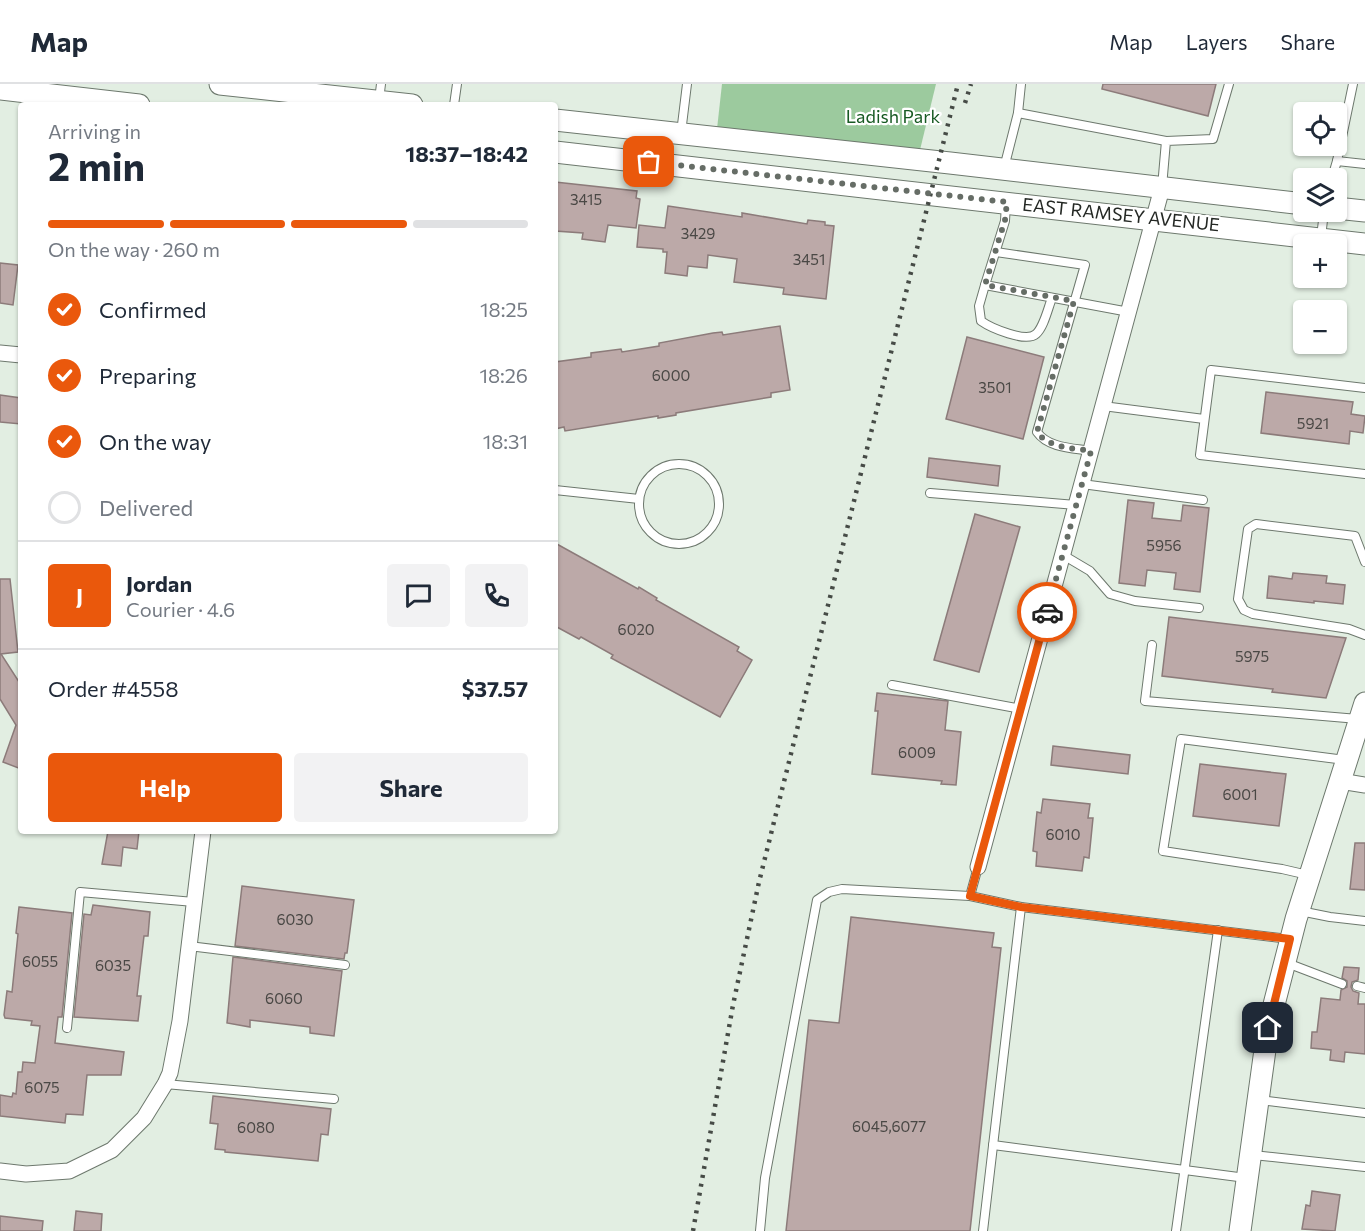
<!DOCTYPE html>
<meta charset="utf-8">
<style>
:root{--surface:#fff;--page:#f2f2f3;--text:#1f2937;--muted:#747a83;--line:#e0e1e3;--accent:#ea580c}
body{margin:0;font-family:Commissioner,sans-serif;background:var(--page);color:var(--text);height:100vh;display:flex;flex-direction:column;font-size:22px;white-space:nowrap}
*{box-sizing:border-box;margin:0}
p{font-size:20px;color:var(--muted)}
.icon{flex:none;width:33px;height:33px;fill:none;stroke:currentColor;stroke-width:2;stroke-linecap:round;stroke-linejoin:round}
.map{position:relative;flex:1;overflow:hidden}
.panel{position:absolute;left:18px;top:18px;width:540px;height:732px;display:flex;flex-direction:column;background:var(--surface);border-radius:6px;box-shadow:0 2px 4px #0004}
.panel>*{flex:none}
.buttons{position:absolute;left:1293px;top:18px;display:grid;gap:12px}
.buttons a{display:grid;place-items:center;width:54px;height:54px;border-radius:6px;background:var(--surface);box-shadow:0 2px 4px #0004;font-size:30px}
.pin{position:absolute;display:grid;place-items:center;width:51px;height:51px;color:#fff;margin:-26px;border-radius:12px;box-shadow:0 3px 9px #0006}
.courier{position:absolute;display:grid;place-items:center;width:60px;height:60px;margin:-30px;border:4px solid #ea580c;border-radius:50%;background:#fff;color:#222;box-shadow:0 2px 8px #0007}
.head em{font-style:normal;font-weight:700}
.head div{display:flex;flex-direction:column-reverse}
.head{display:flex;align-items:center;justify-content:space-between;height:102px;padding:0 30px}
h1{font-size:39px;font-weight:700;line-height:45px}
.bar{display:grid;grid-template-columns:repeat(4,1fr);gap:9px 6px;align-content:center;height:72px;padding:0 30px}
.bar i{height:8px;border-radius:4px;background:var(--line)}
.bar .current{background:var(--accent)}
.bar p{grid-column:span 4}
.line{display:flex;align-items:center;gap:15px;padding:0 30px;border-top:2px solid var(--line)}
.line div{flex:1}
.round{display:grid;place-items:center;flex:none;width:63px;height:63px;border-radius:6px;background:var(--page)}
ol{padding:0 30px;list-style:none}
li{display:flex;align-items:center;gap:18px;height:66px}
li p{margin-inline-start:auto}
li .icon{padding:6px;border-radius:50%;background:var(--accent);color:#fff;stroke-width:4}
li:last-child{color:var(--muted)}
li i{width:33px;height:33px;border:3px solid var(--line);border-radius:50%}
.action{display:flex;gap:12px;margin-top:auto;padding:12px 30px}
.action a{flex:1;height:69px;border-radius:6px;background:var(--accent);color:#fff;font-size:24px;font-weight:700;line-height:69px;text-align:center}
.action a+a{background:var(--page);color:var(--text)}
header{display:flex;align-items:center;gap:36px;box-sizing:border-box;height:84px;padding:0 30px;background:var(--surface);border-bottom:2px solid var(--line)}
header strong{font-size:28px}
nav{display:flex;gap:33px;margin-inline-start:auto;font-size:21px}
.map>svg:first-child{display:block}
</style>
<header>
<strong>Map</strong>
<nav><a>Map</a><a>Layers</a><a>Share</a></nav>
</header>
<div class="map">
<svg width="1365" height="1147" viewBox="0 0 1365 1147">
<rect width="100%" height="100%" fill="#e2eee2"/>
<path fill="#9cca9e" d="M 722,0 L 936,0 L 919,70 L 717,45 Z"/>
<g fill="#bca9a8" stroke="#8c7b7a" stroke-width="1.5">
<path d="M 1103,0 L 1216,0 L 1208,32 L 1102,5 Z"/>
<path d="M 555,98 L 637,107 L 636,114 L 640,115 L 636,144 L 608,141 L 605,158 L 582,155 L 583,149 L 555,147 Z"/>
<path d="M 668,122 L 742,133 L 742,129 L 807,140 L 808,136 L 825,138 L 825,141 L 834,142 L 826,215 L 783,210 L 784,204 L 734,198 L 737,175 L 708,171 L 707,184 L 688,182 L 687,192 L 665,189 L 667,168 L 663,168 L 663,165 L 637,163 L 639,141 L 665,144 Z"/>
<path d="M 0,179 L 18,181 L 13,221 L 0,219 Z"/>
<path d="M 780,242 L 790,306 L 771,309 L 771,313 L 676,329 L 676,331 L 658,334 L 658,332 L 565,347 L 564,343 L 555,345 L 555,278 L 591,273 L 591,269 L 621,265 L 622,268 L 659,262 L 659,259 L 713,249 L 722,248 L 723,251 Z"/>
<path d="M 967,253 L 1044,273 L 1023,355 L 946,335 Z"/>
<path d="M 1266,308 L 1353,318 L 1351,330 L 1365,332 L 1363,349 L 1350,347 L 1349,360 L 1261,349 Z"/>
<path d="M 0,311 L 21,314 L 21,340 L 0,338 Z"/>
<path d="M 929,374 L 1000,382 L 998,402 L 927,393 Z"/>
<path d="M 1128,416 L 1154,419 L 1152,434 L 1181,437 L 1183,421 L 1209,424 L 1200,508 L 1174,505 L 1176,489 L 1147,486 L 1145,502 L 1119,499 Z"/>
<path d="M 975,430 L 1020,443 L 979,588 L 934,576 Z"/>
<path d="M 555,459 L 638,505 L 639,503 L 657,514 L 656,516 L 739,563 L 737,567 L 752,576 L 720,633 L 611,574 L 613,571 L 581,553 L 579,555 L 555,542 Z"/>
<path d="M 1293,489 L 1327,492 L 1326,499 L 1345,501 L 1343,520 L 1314,517 L 1314,519 L 1267,514 L 1269,492 L 1292,495 Z"/>
<path d="M 0,495 L 10,495 L 18,568 L 1,570 L 21,601 L 21,685 L 3,678 L 16,641 L 0,615 Z"/>
<path d="M 1169,533 L 1346,554 L 1326,614 L 1272,608 L 1273,605 L 1162,592 Z"/>
<path d="M 877,609 L 948,617 L 945,646 L 961,648 L 956,701 L 941,700 L 942,697 L 872,690 L 878,627 L 875,627 Z"/>
<path d="M 1053,662 L 1130,671 L 1128,690 L 1051,681 Z"/>
<path d="M 1200,680 L 1286,690 L 1279,742 L 1193,732 Z"/>
<path d="M 1043,715 L 1090,720 L 1088,734 L 1093,734 L 1089,774 L 1084,773 L 1082,787 L 1036,782 L 1037,768 L 1033,767 L 1037,728 L 1041,729 Z"/>
<path d="M 108,747 L 139,747 L 137,765 L 123,763 L 121,782 L 102,780 Z"/>
<path d="M 1355,759 L 1365,759 L 1365,806 L 1350,805 Z"/>
<path d="M 242,802 L 354,816 L 347,869 L 345,869 L 344,875 L 235,862 Z"/>
<path d="M 93,821 L 150,828 L 148,852 L 144,852 L 137,912 L 141,912 L 138,937 L 74,933 L 84,830 L 91,831 Z"/>
<path d="M 19,823 L 72,829 L 62,933 L 58,933 L 55,959 L 124,968 L 121,991 L 87,991 L 83,1031 L 66,1030 L 65,1039 L 0,1032 L 0,1011 L 12,1013 L 13,1009 L 16,1010 L 18,988 L 22,988 L 23,978 L 35,979 L 40,942 L 31,941 L 32,937 L 5,934 L 4,931 L 7,907 L 12,908 L 18,850 L 16,849 Z"/>
<path d="M 851,833 L 994,849 L 992,863 L 1001,864 L 970,1147 L 786,1147 L 809,936 L 839,939 Z"/>
<path d="M 233,873 L 342,887 L 334,952 L 310,949 L 310,943 L 250,936 L 250,943 L 227,939 Z"/>
<path d="M 1344,883 L 1359,884 L 1358,896 L 1352,898 L 1351,903 L 1353,907 L 1359,909 L 1358,920 L 1365,920 L 1365,970 L 1345,968 L 1344,978 L 1330,976 L 1331,966 L 1311,964 L 1312,948 L 1317,948 L 1321,914 L 1340,916 L 1341,906 L 1347,903 L 1347,897 L 1342,894 Z"/>
<path d="M 213,1012 L 331,1025 L 328,1051 L 321,1050 L 318,1077 L 225,1068 L 225,1066 L 215,1065 L 218,1040 L 210,1039 Z"/>
<path d="M 1312,1107 L 1340,1111 L 1335,1147 L 1302,1145 L 1306,1121 L 1310,1122 Z"/>
<path d="M 76,1127 L 102,1130 L 101,1147 L 74,1147 Z"/>
<path d="M 0,1132 L 43,1137 L 42,1147 L 0,1147 Z"/>
</g>
<g fill="none" stroke-linecap="round" stroke-linejoin="round">
<g stroke="#6d786d" stroke-width="10">
<g id="lane">
<path d="M 379,16 L 381,0"/>
<path d="M 454,21 L 457,0"/>
<path d="M 1018,29 L 1166,57"/>
<path d="M 681,49 L 687,0"/>
<path d="M 1337,77 L 1353,0"/>
<path d="M 1004,84 L 1018,29 L 1021,0"/>
<path d="M 1332,94 L 1337,77 L 1365,80"/>
<path d="M 1162,103 L 1166,57 L 1213,55 L 1229,0"/>
<path d="M 1006,120 L 1005,137 L 985,201 L 1129,228"/>
<path d="M 1321,153 L 1324,128"/>
<path d="M 996,168 L 1085,181 L 1037,348 C 1048,364 1073,364 1091,367"/>
<path d="M 985,201 L 979,222 L 981,237 C 991,244 1026,259 1036,250 C 1044,243 1048,224 1052,214"/>
<path d="M 1365,304 L 1211,286 L 1200,371 L 1365,390"/>
<path d="M 1103,322 L 1204,335"/>
<circle cx="679" cy="420" r="40"/>
<path d="M 1082,400 L 1203,416"/>
<path d="M 555,406 L 639,415"/>
<path d="M 930,409 L 1076,421"/>
<path d="M 1063,471 L 1090,487 L 1110,510 L 1135,517 L 1199,524"/>
<path d="M 1365,478 L 1355,452 L 1256,440 L 1248,445 L 1238,515 L 1244,526 L 1253,530 L 1349,545 L 1365,551"/>
<path d="M 1152,561 L 1145,617 L 1358,635"/>
<path d="M 892,601 L 1021,625"/>
<path d="M 1308,791 L 1282,785 L 1163,767 L 1181,655 L 1345,676"/>
<path d="M 970,812 L 978,783"/>
<path d="M 1300,827 L 1330,833 L 1365,837"/>
<path d="M 189,862 L 345,881"/>
<path d="M 1287,879 L 1342,900"/>
<path d="M 1357,902 L 1365,904"/>
<path d="M 67,944 L 80,808 L 194,818"/>
<path d="M 165,1000 L 334,1015"/>
<path d="M 1260,1016 L 1365,1029"/>
<path d="M 993,1061 L 1246,1094"/>
<path d="M 1253,1071 L 1365,1083"/>
<path d="M 760,1147 L 765,1094 L 817,816 L 829,808 L 842,805 L 970,812 L 1021,823 L 1289,855"/>
<path d="M 983,1147 L 1021,823"/>
<path d="M 1176,1147 L 1218,846"/>
</g>
</g>
<g stroke="#6d786d" stroke-width="17">
<g id="street">
<path d="M 0,269 L 21,271"/>
<path d="M 1340,697 L 1365,701"/>
<path d="M 978,783 L 1162,104"/>
<path d="M 0,1087 L 26,1090 L 69,1087 L 112,1066 L 144,1034 L 165,1000 L 170,989 L 180,937 L 203,747"/>
</g>
</g>
<g stroke="#6d786d" stroke-width="23">
<g id="secondary">
<path d="M 220,0 L 412,21"/>
<path d="M 0,5 L 139,21"/>
<path d="M 555,36 L 950,79 L 1304,120"/>
<path d="M 555,68 L 1365,160"/>
<path d="M 1336,124 L 1365,127"/>
<path d="M 1240,1147 L 1268,944 L 1296,835 L 1365,619"/>
</g>
</g>
<use href="#lane" stroke="#fff" stroke-width="8"/>
<use href="#street" stroke="#fff" stroke-width="15"/>
<use href="#secondary" stroke="#fff" stroke-width="21"/>
<g stroke="#464b46" stroke-width="4.5" stroke-dasharray="3 6" stroke-linecap="butt">
<path d="M 965,19 L 971,0"/>
<path d="M 693,1147 L 733,921 L 759,798 L 958,0"/>
</g>
</g>
<g fill="none" stroke-linecap="round" stroke-linejoin="round">
<path stroke="#666d66" stroke-width="6" stroke-dasharray="0 10.8" d="M 649,78 L 1007,118 L 1005,136 L 985,201 L 1074,217 L 1037,348 C 1048,364 1073,364 1091,367 L 1047,528"/>
<path stroke="#ea580c" stroke-width="8" d="M 1047,528 L 970,812 L 1021,823 L 1290,855 L 1268,944"/>
</g>
<g text-anchor="middle" stroke-width="4.5" stroke-linejoin="round" paint-order="stroke">
<g font-size="15" fill="#4a4845">
<text x="586" y="121">3415</text>
<text x="698" y="155">3429</text>
<text x="809" y="181">3451</text>
<text x="671" y="297">6000</text>
<text x="995" y="309">3501</text>
<text x="1313" y="345">5921</text>
<text x="1164" y="467">5956</text>
<text x="636" y="551">6020</text>
<text x="1252" y="578">5975</text>
<text x="917" y="674">6009</text>
<text x="1240" y="716">6001</text>
<text x="1063" y="756">6010</text>
<text x="295" y="841">6030</text>
<text x="40" y="883">6055</text>
<text x="113" y="887">6035</text>
<text x="284" y="920">6060</text>
<text x="42" y="1009">6075</text>
<text x="889" y="1048">6045,6077</text>
<text x="256" y="1049">6080</text>
</g>
<g font-size="18" fill="#175a22" stroke="#fff">
<text x="893" y="39">Ladish Park</text>
</g>
<g font-size="18" fill="#242824" stroke="#fff">
<text transform="translate(1121 131) rotate(6)" y="6">EAST RAMSEY AVENUE</text>
</g>
</g>
</svg>
<div class="buttons">
<a><svg class="icon" aria-label="locate" viewBox="0 0 24 24"><circle cx="12" cy="12" r="6"/><path d="M12 2v4M12 18v4M2 12h4M18 12h4"/></svg></a>
<a><svg class="icon" aria-label="layers" viewBox="0 0 24 24"><path d="M12 4l9 5-9 5-9-5zM3 14l9 5 9-5"/></svg></a>
<a>+</a>
<a>−</a>
</div>
<div class="pin" style="left:649px;top:78px;background:#ea580c"><svg class="icon" aria-label="bag" viewBox="0 0 24 24"><path d="M5 8h14l-1 12H6zM9 8a3 3 0 0 1 6 0"/></svg></div>
<div class="pin" style="left:1268px;top:944px;background:#1f2937"><svg class="icon" aria-label="home" viewBox="0 0 24 24"><path d="M3 11l9-7 9 7M6 9v11h12V9"/></svg></div>
<div class="courier" style="left:1047px;top:528px"><svg class="icon" aria-label="car" viewBox="0 0 24 24"><path d="M5 17H2v-5l4-1 3-4h7l3 4 3 1v5h-3M9 17h6M6 11h13"/><circle cx="7" cy="17" r="2"/><circle cx="17" cy="17" r="2"/></svg></div>
<section class="panel">
<div class="head"><div><h1>2 min</h1><p>Arriving in</p></div><em>18:37–18:42</em></div>
<div class="bar"><i class="current"></i><i class="current"></i><i class="current"></i><i></i><p>On the way · 260 m</p></div>
<ol>
<li><svg class="icon" aria-label="check" viewBox="0 0 24 24"><path d="M5 12l5 5 9-10"/></svg>Confirmed<p>18:25</p></li>
<li><svg class="icon" aria-label="check" viewBox="0 0 24 24"><path d="M5 12l5 5 9-10"/></svg>Preparing<p>18:26</p></li>
<li><svg class="icon" aria-label="check" viewBox="0 0 24 24"><path d="M5 12l5 5 9-10"/></svg>On the way<p>18:31</p></li>
<li><i></i>Delivered</li>
</ol>
<div class="line" style="height:108px"><b class="round" style="background:var(--accent);color:#fff">J</b><div><b>Jordan</b><p>Courier · 4.6</p></div><a class="round"><svg class="icon" aria-label="chat" viewBox="0 0 24 24"><path d="M4 5h16v11H9l-5 4z"/></svg></a><a class="round"><svg class="icon" aria-label="phone" viewBox="0 0 24 24"><path d="M5 4h4l2 5-3 2q2 4 5 5l2-3 5 2v4C11 20 4 13 5 4z"/></svg></a></div>
<div class="line" style="height:78px"><div>Order #4558</div><b>$37.57</b></div>
<div class="action"><a>Help</a><a>Share</a></div>
</section>
</div>
